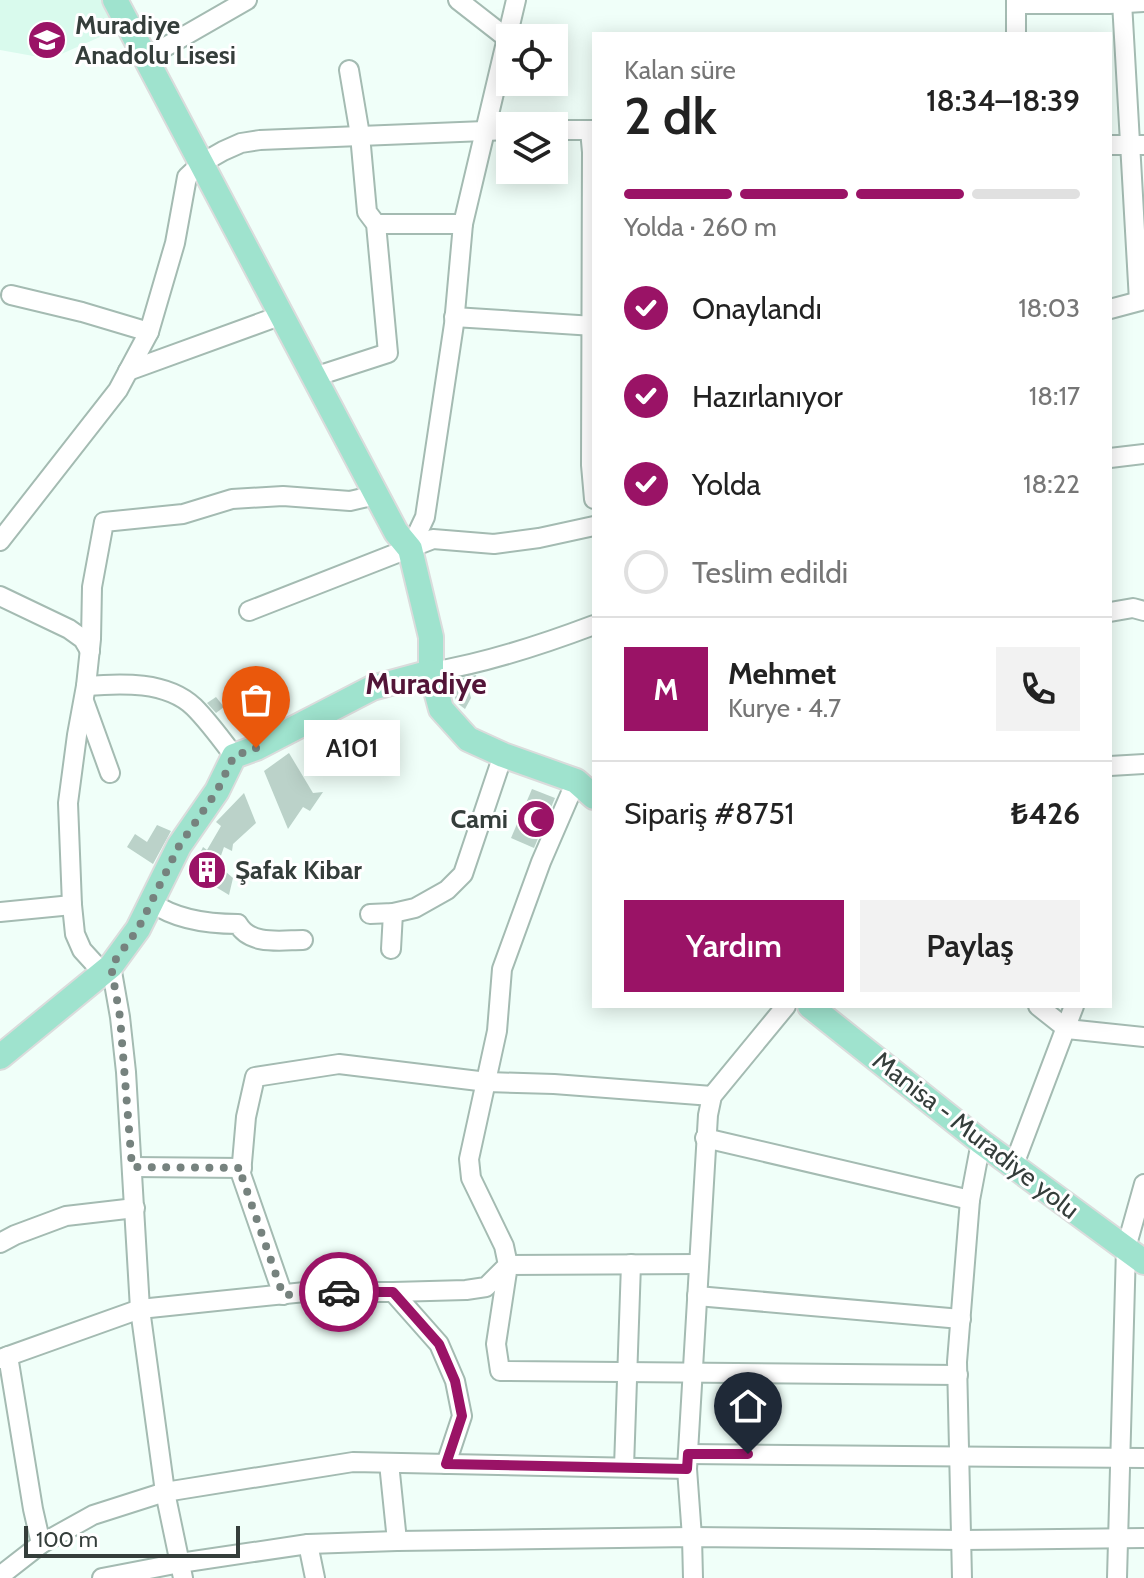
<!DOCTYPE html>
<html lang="tr">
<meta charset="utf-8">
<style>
:root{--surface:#fff;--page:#f2f2f2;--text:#222;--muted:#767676;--line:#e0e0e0;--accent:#9a1366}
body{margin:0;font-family:Cabin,sans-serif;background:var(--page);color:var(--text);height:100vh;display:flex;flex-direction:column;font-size:30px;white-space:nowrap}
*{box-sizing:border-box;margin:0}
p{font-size:26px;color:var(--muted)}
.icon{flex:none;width:44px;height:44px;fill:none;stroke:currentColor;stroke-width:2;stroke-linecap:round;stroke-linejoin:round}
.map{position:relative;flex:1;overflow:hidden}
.drawer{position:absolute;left:592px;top:32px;width:520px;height:976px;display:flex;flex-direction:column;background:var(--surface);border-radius:0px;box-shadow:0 4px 20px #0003}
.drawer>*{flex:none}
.controls{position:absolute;left:496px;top:24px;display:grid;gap:16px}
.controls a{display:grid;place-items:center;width:72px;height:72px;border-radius:0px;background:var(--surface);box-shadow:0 4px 20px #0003;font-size:40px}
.scale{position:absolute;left:24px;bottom:20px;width:216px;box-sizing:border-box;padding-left:8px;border:4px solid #353e3b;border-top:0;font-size:22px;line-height:28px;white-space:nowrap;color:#353e3b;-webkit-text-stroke:6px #fff;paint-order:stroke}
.pin{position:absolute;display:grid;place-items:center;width:68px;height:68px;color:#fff;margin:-82px -34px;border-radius:50% 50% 50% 0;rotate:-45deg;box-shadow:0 0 8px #0007}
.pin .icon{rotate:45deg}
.courier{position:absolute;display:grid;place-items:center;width:80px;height:80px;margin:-40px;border:6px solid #9a1366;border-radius:50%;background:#fff;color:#222;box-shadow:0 2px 10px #0007}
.bubble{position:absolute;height:56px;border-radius:0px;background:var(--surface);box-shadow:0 4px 20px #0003;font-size:26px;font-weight:600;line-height:56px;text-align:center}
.headline em{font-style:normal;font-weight:600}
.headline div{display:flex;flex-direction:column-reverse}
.headline{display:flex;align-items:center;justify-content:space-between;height:136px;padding:0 32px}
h1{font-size:52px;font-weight:600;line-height:60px}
.bar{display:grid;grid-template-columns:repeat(4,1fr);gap:12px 8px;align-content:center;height:96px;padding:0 32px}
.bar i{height:10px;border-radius:6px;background:var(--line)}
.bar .on{background:var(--accent)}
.bar p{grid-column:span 4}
.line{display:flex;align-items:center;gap:20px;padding:0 32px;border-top:2px solid var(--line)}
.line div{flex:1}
.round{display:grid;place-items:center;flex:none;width:84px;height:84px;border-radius:0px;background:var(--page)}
ol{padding:0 32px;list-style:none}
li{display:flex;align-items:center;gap:24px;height:88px}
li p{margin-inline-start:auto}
li .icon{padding:8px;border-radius:50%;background:var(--accent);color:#fff;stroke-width:4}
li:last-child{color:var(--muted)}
li i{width:44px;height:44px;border:4px solid var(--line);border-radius:50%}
.cta{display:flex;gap:16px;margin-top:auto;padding:16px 32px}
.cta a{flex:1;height:92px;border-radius:0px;background:var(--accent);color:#fff;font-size:32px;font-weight:600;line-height:92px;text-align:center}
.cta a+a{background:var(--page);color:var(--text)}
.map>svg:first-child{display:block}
</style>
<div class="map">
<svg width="1144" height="1578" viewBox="0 0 1144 1578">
<rect width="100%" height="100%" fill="#f0fff9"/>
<path fill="#d9faed" d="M 0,0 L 103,0 L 118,29 L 50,59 L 0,50 Z"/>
<g fill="#bbd2c9">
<path d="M 476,675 L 478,683 L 468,687 L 471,698 L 465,709 L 457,703 L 449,681 Z"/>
<path d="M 216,697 L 224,707 L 216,713 L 207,703 Z"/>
<path d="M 289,753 L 313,793 L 323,792 L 310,811 L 303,807 L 288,829 L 264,771 Z"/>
<path d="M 532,789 L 555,798 L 534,848 L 511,838 Z"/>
<path d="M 244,793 L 256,823 L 233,844 L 232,851 L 224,847 L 217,867 L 226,872 L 233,878 L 229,895 L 191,872 L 203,847 L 207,850 L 221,826 L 216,822 Z"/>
<path d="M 157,825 L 171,831 L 153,864 L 127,847 L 135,834 L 147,842 Z"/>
</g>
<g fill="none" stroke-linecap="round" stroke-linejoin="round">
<g stroke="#a4bbb2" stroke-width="22">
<g id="minor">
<path d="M 458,0 L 508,39"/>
<path d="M 1016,0 L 1016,34"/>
<path d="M 1122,2 L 1139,301"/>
<path d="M 1016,4 L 1109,4 L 1144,2"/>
<path d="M 146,58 L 247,0"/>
<path d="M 554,130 L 594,130"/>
<path d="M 590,130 L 592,152 L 591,465 L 594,499"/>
<path d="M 1110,145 L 1144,145"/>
<path d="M 376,224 L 463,224"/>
<path d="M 11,295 L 82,312 L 149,332"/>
<path d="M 1110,309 L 1144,300"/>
<path d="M 454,317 L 594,326"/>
<path d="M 128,371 L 282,315"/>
<path d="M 314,377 L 388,353 L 376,224 L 367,212 L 360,135 L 349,70"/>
<path d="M 1110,458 L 1144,454"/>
<path d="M 0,541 L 118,390 L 149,332 L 175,243 L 187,177 L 202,163 L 223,151 L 241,143 L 260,140 L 510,130"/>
<path d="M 410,549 L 425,517 L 454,324 L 463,224 L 516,0"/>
<path d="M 0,596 L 69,629 L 83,639 L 90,651"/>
<path d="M 249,611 L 433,539 L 494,544 L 539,538 L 594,526"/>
<path d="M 1110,612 L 1133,608 L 1144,611"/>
<path d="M 431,672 C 487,663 541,645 594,625"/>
<path d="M 86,686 C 121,683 167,681 194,707 C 209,722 222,740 234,756"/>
<path d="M 84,701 L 110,773"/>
<path d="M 1110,766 L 1144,764"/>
<path d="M 151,902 C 176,920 208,924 238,924 C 250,946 282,940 303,940"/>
<path d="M 0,912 L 72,905"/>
<path d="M 370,914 L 393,913 L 415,908 L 447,890 L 463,874 L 503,755"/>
<path d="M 391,949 L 393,913"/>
<path d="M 111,966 L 120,1017 L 126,1072 L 140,1309 L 165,1492 L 183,1578"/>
<path d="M 103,973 L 82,950 L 75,934 L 72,905 L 68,803 L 77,735 L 86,686 L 91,639 L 92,587 L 104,522 L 183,514 L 232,499 L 283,496 L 350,501 L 376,495"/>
<path d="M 1038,1006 L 1067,1029 L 1144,1037"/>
<path d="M 705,1138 L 970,1200"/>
<path d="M 132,1167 L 242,1168"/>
<path d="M 1013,1167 L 1074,1006"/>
<path d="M 0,1243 L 15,1235 L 66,1216 L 135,1208"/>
<path d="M 699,1264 L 508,1265 L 496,1344 L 500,1371 L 958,1375"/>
<path d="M 393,1292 L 466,1290 L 486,1287 L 508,1265 L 504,1246 L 471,1178 L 469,1159 L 497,1031 L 502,969 L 541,862 L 576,781"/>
<path d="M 283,1295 L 241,1174 L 246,1117 L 255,1077 L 339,1064 L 487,1082 L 554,1084 L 712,1096"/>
<path d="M 697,1296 L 961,1319"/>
<path d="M 8,1356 L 33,1509 L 41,1544"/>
<path d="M 0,1359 L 140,1309 L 305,1292 L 393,1292 L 439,1344 L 455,1381 L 462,1416 L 446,1464"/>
<path d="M 688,1454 L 1144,1458"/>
<path d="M 389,1463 L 397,1541"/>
<path d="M 624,1467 L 631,1264"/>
<path d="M 308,1544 L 315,1578"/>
<path d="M 0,1576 L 41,1544 L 93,1515 L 165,1492 L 353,1462 L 687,1469"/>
<path d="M 102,1578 L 180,1563 L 308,1544 L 397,1541 L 692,1537 L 961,1540 L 1144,1538"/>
<path d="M 693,1578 L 692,1537 L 687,1469 L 708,1115 L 712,1096 L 786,1006"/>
<path d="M 962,1578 L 957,1362 L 970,1200 L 981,1142"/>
<path d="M 1117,1578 L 1126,1248 L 1144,1184"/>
</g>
</g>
<g stroke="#dbdcdc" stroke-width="28">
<g id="major">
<path d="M 115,0 L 396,532 L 410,549 L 431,637 L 431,672 L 441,709 L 468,739 L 503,755 L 576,781 L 594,797"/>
<path d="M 810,1006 L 981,1142 L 1144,1262"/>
<path d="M 0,1057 L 111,966 L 138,929 L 179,846 L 217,791 L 234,756 L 256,748 L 372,688 L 431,672"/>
</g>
</g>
<use href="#minor" stroke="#fff" stroke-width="18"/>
<use href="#major" stroke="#9fe3ce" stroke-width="24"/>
</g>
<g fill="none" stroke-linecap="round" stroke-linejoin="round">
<path stroke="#76827e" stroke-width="8" stroke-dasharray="0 14.4" d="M 256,748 L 234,756 L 217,791 L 179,846 L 138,929 L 111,966 L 120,1017 L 132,1167 L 242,1168 L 241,1174 L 283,1295 L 339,1292"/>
<path stroke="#9a1366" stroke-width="10" d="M 339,1292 L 393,1292 L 439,1344 L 455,1381 L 462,1416 L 446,1464 L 687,1469 L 688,1454 L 748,1454"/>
</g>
<defs>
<g id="school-disc" transform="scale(2)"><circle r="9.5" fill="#9a1366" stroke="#fff"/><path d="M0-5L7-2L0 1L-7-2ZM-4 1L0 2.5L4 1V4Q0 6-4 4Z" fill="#fff"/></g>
<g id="mosque-disc" transform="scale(2)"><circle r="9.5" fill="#9a1366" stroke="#fff"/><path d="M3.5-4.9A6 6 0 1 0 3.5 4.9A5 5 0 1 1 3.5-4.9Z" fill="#fff"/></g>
<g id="building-disc" transform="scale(2)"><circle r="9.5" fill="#9a1366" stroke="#fff"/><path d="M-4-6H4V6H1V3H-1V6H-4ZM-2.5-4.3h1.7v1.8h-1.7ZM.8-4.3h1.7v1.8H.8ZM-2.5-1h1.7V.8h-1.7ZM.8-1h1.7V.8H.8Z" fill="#fff"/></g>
</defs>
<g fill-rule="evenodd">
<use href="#school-disc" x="47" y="40"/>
<use href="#mosque-disc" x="536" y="819"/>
<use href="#building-disc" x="207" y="870"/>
</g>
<g text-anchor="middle" stroke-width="6" stroke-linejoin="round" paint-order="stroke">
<g font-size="26" font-weight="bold" fill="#353e3b" stroke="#fff" text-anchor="start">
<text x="75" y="34">Muradiye<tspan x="75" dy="30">Anadolu Lisesi</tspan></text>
<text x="508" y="828" text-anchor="end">Cami</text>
<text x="235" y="879">Şafak Kibar</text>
</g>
<g font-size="26" fill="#353e3b" stroke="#fff">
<text transform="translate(976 1135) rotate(38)" y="9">Manisa - Muradiye yolu</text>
</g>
<g font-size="30" font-weight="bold" fill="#531538" stroke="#fff">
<text x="426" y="694">Muradiye</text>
</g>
</g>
</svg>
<div class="controls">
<a><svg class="icon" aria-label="locate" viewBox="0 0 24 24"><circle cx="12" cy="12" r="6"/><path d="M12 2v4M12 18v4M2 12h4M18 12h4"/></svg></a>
<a><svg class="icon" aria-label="layers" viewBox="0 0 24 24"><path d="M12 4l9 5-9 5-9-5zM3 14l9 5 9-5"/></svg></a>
</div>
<div class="scale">100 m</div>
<div class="pin" style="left:256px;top:748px;background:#ea580c"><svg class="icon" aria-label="bag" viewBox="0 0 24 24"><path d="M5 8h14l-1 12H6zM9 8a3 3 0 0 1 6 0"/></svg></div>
<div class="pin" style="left:748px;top:1454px;background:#1f2937"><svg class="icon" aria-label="home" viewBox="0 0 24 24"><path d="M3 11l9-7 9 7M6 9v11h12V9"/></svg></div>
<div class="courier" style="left:339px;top:1292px"><svg class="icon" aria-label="car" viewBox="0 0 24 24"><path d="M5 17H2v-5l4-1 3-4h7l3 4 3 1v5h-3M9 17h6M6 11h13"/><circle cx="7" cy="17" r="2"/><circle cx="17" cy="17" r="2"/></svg></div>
<div class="bubble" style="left:304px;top:720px;width:96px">A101</div>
<section class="drawer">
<div class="headline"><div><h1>2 dk</h1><p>Kalan süre</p></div><em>18:34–18:39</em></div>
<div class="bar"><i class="on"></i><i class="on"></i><i class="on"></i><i></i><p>Yolda · 260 m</p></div>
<ol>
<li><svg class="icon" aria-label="check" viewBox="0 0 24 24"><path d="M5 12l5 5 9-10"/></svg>Onaylandı<p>18:03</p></li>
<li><svg class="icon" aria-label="check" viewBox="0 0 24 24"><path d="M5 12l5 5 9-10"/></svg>Hazırlanıyor<p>18:17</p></li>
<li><svg class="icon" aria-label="check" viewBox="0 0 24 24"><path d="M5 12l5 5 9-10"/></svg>Yolda<p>18:22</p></li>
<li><i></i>Teslim edildi</li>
</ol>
<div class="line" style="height:144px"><b class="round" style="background:var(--accent);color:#fff">M</b><div><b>Mehmet</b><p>Kurye · 4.7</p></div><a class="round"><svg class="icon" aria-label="phone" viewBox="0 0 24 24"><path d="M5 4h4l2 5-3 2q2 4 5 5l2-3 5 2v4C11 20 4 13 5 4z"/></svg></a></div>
<div class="line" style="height:104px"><div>Sipariş #8751</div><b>₺426</b></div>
<div class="cta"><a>Yardım</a><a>Paylaş</a></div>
</section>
</div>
